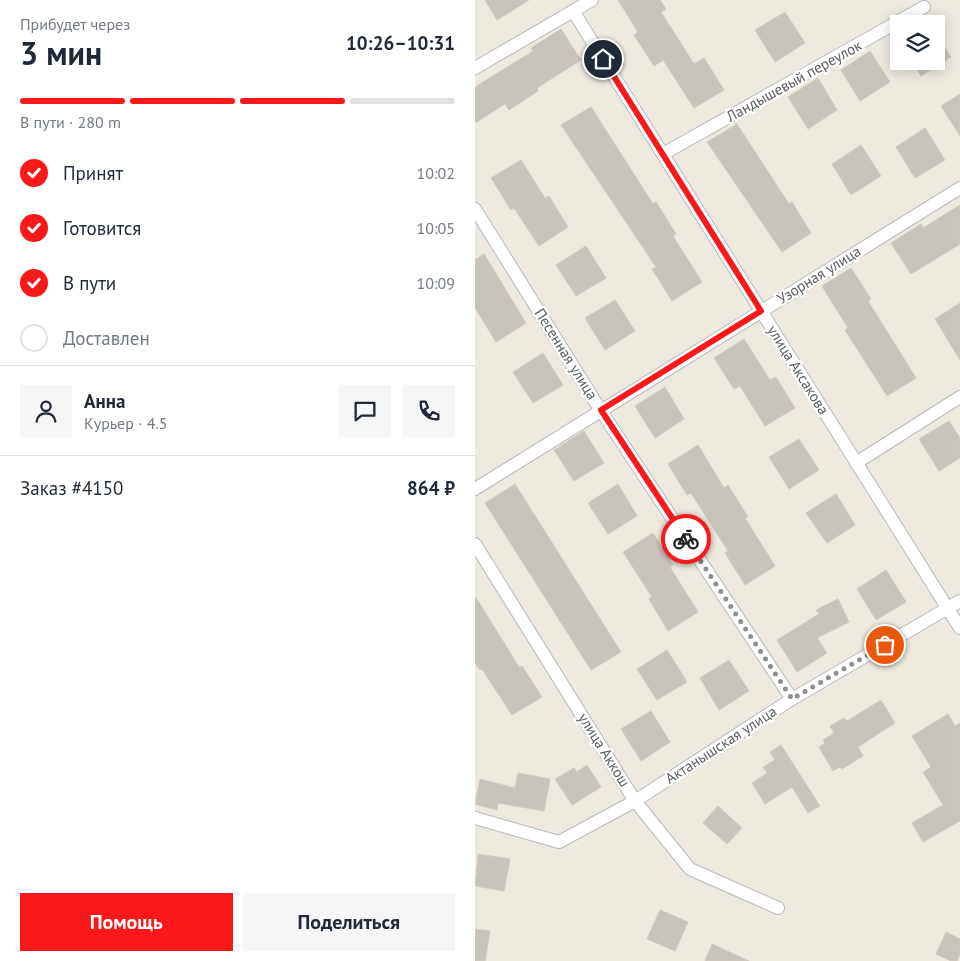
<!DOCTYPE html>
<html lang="ru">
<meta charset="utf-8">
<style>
:root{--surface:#fff;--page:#f6f6f7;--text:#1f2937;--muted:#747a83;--line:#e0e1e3;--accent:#fa181b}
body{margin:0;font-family:"PT Sans",sans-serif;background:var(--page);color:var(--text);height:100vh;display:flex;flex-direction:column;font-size:19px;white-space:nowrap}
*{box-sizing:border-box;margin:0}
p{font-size:16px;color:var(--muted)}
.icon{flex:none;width:28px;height:28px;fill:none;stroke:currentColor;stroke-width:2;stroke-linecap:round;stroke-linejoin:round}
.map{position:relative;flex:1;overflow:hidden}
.panel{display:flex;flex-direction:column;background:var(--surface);width:475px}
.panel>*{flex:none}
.controls{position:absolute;left:415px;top:15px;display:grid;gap:10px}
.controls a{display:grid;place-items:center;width:55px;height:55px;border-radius:0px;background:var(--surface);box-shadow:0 2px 12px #0003;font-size:25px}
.pin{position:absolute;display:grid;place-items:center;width:42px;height:42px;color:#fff;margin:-21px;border:2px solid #fff;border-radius:50%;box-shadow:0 1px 5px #0007}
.courier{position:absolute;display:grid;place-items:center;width:50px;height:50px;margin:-25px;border:4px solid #fa181b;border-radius:50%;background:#fff;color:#222;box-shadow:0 1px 6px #0007}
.headline em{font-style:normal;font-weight:700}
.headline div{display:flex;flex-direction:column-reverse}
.headline{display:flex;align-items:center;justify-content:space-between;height:85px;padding:0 20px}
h1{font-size:32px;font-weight:700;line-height:38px}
.bar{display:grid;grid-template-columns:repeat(4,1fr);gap:8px 5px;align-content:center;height:60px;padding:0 20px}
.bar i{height:6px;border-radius:4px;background:var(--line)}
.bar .selected{background:var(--accent)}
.bar p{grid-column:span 4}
.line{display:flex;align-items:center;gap:12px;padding:0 20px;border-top:1px solid var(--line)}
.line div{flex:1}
.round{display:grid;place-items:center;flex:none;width:52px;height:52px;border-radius:0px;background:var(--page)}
ol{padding:0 20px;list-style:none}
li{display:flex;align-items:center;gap:15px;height:55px}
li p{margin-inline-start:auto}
li .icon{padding:5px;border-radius:50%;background:var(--accent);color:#fff;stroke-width:4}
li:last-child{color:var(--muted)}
li i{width:28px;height:28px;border:2px solid var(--line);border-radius:50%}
.action{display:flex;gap:10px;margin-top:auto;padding:10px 20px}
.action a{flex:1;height:58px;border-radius:0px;background:var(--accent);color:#fff;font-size:20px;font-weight:700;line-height:58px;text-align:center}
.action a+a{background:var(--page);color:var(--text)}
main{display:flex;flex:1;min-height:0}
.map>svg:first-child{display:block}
</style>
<main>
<section class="panel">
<div class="headline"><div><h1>3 мин</h1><p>Прибудет через</p></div><em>10:26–10:31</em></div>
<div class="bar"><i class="selected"></i><i class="selected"></i><i class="selected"></i><i></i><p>В пути · 280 m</p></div>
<ol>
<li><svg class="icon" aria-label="check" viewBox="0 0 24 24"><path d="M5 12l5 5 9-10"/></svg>Принят<p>10:02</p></li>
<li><svg class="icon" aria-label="check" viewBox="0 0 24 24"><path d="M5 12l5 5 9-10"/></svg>Готовится<p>10:05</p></li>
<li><svg class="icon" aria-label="check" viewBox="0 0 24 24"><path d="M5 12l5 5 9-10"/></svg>В пути<p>10:09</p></li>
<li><i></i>Доставлен</li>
</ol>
<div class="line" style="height:90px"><a class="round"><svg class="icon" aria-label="person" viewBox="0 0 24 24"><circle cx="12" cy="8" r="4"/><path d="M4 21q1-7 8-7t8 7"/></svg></a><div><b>Анна</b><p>Курьер · 4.5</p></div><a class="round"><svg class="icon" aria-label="chat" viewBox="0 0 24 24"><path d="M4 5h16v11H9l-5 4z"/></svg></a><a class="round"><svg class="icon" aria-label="phone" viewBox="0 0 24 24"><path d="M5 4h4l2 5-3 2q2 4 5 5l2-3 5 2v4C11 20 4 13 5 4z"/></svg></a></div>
<div class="line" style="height:65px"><div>Заказ #4150</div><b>864 ₽</b></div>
<div class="action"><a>Помощь</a><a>Поделиться</a></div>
</section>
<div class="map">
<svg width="485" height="961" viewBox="0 0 485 961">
<rect width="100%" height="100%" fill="#ede9df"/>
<g fill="#c8c3bc" stroke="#d2cabd">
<path d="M 10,0 L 54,0 L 22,20 Z"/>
<path d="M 143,0 L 185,0 L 191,9 L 186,12 L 219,64 L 229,58 L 249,90 L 219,108 L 188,60 L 179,66 L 159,35 L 163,32 Z"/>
<path d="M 310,12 L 330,43 L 300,62 L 280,30 Z"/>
<path d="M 86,29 L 106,60 L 62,88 L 63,91 L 34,110 L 30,104 L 0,123 L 0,87 L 58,51 L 56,48 Z"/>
<path d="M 461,34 L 476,57 L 446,76 L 437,61 L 461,61 Z"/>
<path d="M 395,51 L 415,82 L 385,101 L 366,70 Z"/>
<path d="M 343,78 L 362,110 L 333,129 L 313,97 Z"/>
<path d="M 485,94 L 485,136 L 466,106 Z"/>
<path d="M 116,107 L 178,204 L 181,202 L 201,234 L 198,236 L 227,282 L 197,301 L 177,269 L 181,267 L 86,125 Z"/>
<path d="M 262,124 L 314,204 L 317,202 L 336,233 L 307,252 L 232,142 Z"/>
<path d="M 450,128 L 470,160 L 440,178 L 421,147 Z"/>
<path d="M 386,145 L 406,176 L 376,195 L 357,164 Z"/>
<path d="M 46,160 L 70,198 L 74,196 L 93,227 L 64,246 L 39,208 L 36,210 L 16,178 Z"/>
<path d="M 485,205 L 485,244 L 436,274 L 416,243 L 446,224 L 448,228 Z"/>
<path d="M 111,246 L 131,278 L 101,296 L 81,265 Z"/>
<path d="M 9,254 L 51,323 L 21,342 L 0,308 L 0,260 Z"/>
<path d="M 376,268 L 396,299 L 393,301 L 441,378 L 412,396 L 370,330 L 373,328 L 347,286 Z"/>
<path d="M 140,300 L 160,331 L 130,350 L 110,318 Z"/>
<path d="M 485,303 L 485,360 L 460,319 Z"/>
<path d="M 269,339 L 295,380 L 301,377 L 320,408 L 290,426 L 265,386 L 259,389 L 239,358 Z"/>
<path d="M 68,353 L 88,385 L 58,403 L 38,372 Z"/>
<path d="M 190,387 L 209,419 L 180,438 L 160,406 Z"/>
<path d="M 474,421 L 485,438 L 485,458 L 464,471 L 444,439 Z"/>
<path d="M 109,431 L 129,463 L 99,481 L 79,450 Z"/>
<path d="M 324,439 L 344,470 L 314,489 L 294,457 Z"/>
<path d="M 223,445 L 249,488 L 253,485 L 273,517 L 270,518 L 300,566 L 270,585 L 250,553 L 253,551 L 216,493 L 212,495 L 193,464 Z"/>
<path d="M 40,484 L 146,652 L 116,670 L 10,503 Z"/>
<path d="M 143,484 L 162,516 L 133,534 L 113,503 Z"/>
<path d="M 361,494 L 380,525 L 352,543 L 331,513 Z"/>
<path d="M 178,533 L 198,565 L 195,567 L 223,612 L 193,631 L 174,599 L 177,597 L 148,552 Z"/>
<path d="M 411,570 L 431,602 L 401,620 L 382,589 Z"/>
<path d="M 0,596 L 44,667 L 47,666 L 67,697 L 37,715 L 7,669 L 5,670 L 0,663 Z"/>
<path d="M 363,599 L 374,622 L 342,638 L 352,653 L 322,672 L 302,640 L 344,614 L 341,610 Z"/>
<path d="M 192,650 L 212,682 L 182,700 L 162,669 Z"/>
<path d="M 254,660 L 274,691 L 244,710 L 225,678 Z"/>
<path d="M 406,700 L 420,723 L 383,747 L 388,756 L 367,769 L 365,767 L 358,771 L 344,747 L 350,743 L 348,740 L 359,733 L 355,726 L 369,718 L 372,721 Z"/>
<path d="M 176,711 L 195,742 L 166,761 L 146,729 Z"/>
<path d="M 473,714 L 480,726 L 485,723 L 485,821 L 448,842 L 437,823 L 468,805 L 448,772 L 456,767 L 437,736 Z"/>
<path d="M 306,745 L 345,806 L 333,813 L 317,787 L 290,804 L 277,783 L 292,773 L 288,767 L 300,760 L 295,752 Z"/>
<path d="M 112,765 L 126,787 L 97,805 L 80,779 L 99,768 L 102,772 Z"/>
<path d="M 43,773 L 75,779 L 69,811 L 23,803 L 22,810 L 0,804 L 5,779 L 40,788 Z"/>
<path d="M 243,806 L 267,828 L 252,844 L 228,823 Z"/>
<path d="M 3,854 L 35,859 L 29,891 L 0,886 Z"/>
<path d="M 185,910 L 213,922 L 200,951 L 172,939 Z"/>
<path d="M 0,929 L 15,931 L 10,961 L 0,961 Z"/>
<path d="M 471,932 L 485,939 L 485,954 L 482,961 L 476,961 L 461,954 Z"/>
<path d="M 237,944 L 274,961 L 230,961 Z"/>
</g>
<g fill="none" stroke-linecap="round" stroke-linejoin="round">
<g stroke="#b5b9be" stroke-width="14">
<g id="minor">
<path d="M 98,11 L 485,628"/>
<path d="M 0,68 L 117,0"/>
<path d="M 188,154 L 449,7"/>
<path d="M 0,209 L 126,411 L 317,699"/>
<path d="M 381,463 L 485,397"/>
<path d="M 0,489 L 485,188"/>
<path d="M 0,544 L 160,801 L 215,869 L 303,908"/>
<path d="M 0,818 L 84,842 L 160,801 L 317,699 L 485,601"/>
</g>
</g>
<use href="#minor" stroke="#fff" stroke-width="12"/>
</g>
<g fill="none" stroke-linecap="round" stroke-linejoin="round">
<path stroke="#8c8f8e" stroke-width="5" stroke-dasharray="0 9" d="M 211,539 L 317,699 L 410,645"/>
<path stroke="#fa181b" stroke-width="6" d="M 128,59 L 286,311 L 126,410 L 211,539"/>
</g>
<g text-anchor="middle" stroke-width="4.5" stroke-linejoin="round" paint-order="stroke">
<g font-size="15" fill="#585e62" stroke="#fff">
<text transform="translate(319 81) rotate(-29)" y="5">Ландышевый переулок</text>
<text transform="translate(344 275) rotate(-32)" y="5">Узорная улица</text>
<text transform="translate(91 354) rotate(58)" y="5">Песенная улица</text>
<text transform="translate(323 370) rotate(58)" y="5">улица Аксакова</text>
<text transform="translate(246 745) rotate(-33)" y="5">Актанышская улица</text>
<text transform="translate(129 750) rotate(58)" y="5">улица Аккош</text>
</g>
</g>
</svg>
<div class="controls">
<a><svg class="icon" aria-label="layers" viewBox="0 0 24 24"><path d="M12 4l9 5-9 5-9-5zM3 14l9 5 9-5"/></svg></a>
</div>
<div class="pin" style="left:410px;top:645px;background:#ea580c"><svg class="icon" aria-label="bag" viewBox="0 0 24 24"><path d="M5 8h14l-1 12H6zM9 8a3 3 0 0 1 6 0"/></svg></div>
<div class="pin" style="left:128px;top:59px;background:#1f2937"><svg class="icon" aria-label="home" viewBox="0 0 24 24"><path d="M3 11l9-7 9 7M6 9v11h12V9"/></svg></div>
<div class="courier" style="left:211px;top:539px"><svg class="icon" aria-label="bike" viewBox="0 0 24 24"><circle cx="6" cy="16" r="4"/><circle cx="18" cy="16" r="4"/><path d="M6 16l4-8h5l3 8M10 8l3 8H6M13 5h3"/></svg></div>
</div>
</main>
